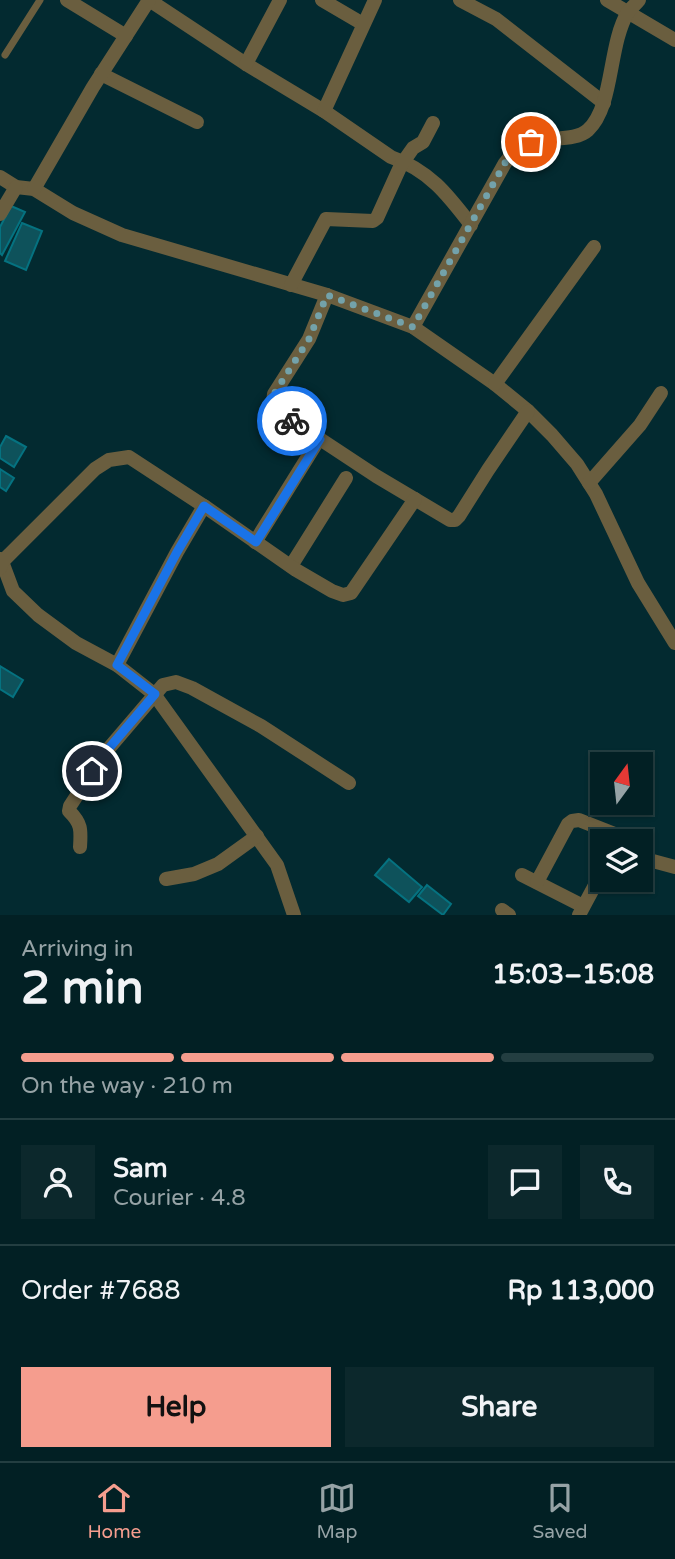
<!DOCTYPE html>
<meta charset="utf-8">
<style>
:root{--surface:#022024;--page:#0c282c;--text:#f1f3f6;--muted:#96a3a6;--line:#233e41;--accent:#f59d8e}
body{margin:0;font-family:"Varela Round",sans-serif;background:var(--page);color:var(--text);height:100vh;display:flex;flex-direction:column;font-size:26px;white-space:nowrap}
*{box-sizing:border-box;margin:0}
p{font-size:23px;color:var(--muted)}
.icon{flex:none;width:38px;height:38px;fill:none;stroke:currentColor;stroke-width:2;stroke-linecap:round;stroke-linejoin:round}
.map{position:relative;height:915px;overflow:hidden}
.sheet{display:flex;flex-direction:column;background:var(--surface);flex:1}
.sheet>*{flex:none}
.needle{width:46px;rotate:15deg}
.tools{position:absolute;left:590px;top:752px;display:grid;gap:14px}
.tools a{display:grid;place-items:center;width:63px;height:63px;border-radius:0px;background:var(--surface);box-shadow:0 2px 5px #0004,0 0 0 2px var(--line);font-size:35px}
.pin{position:absolute;display:grid;place-items:center;width:60px;height:60px;color:#fff;margin:-30px;border:4px solid #fff;border-radius:50%;box-shadow:0 2px 7px #0007}
.courier{position:absolute;display:grid;place-items:center;width:70px;height:70px;margin:-35px;border:5px solid #1a73e8;border-radius:50%;background:#fff;color:#222;box-shadow:0 2px 9px #0007}
.overview em{font-style:normal;font-weight:700}
.overview div{display:flex;flex-direction:column-reverse}
.overview{display:flex;align-items:center;justify-content:space-between;height:119px;padding:0 21px}
h1{font-size:46px;font-weight:700;line-height:52px}
.bar{display:grid;grid-template-columns:repeat(4,1fr);gap:10px 7px;align-content:center;height:84px;padding:0 21px}
.bar i{height:9px;border-radius:5px;background:var(--line)}
.bar .on{background:var(--accent)}
.bar p{grid-column:span 4}
.line{display:flex;align-items:center;gap:18px;padding:0 21px;border-top:2px solid var(--line)}
.line div{flex:1}
.round{display:grid;place-items:center;flex:none;width:74px;height:74px;border-radius:0px;background:var(--page)}
.primary-button{display:flex;gap:14px;margin-top:auto;padding:14px 21px}
.primary-button a{flex:1;height:80px;border-radius:0px;background:var(--accent);color:#111;font-size:28px;font-weight:700;line-height:80px;text-align:center}
.primary-button a+a{background:var(--page);color:var(--text)}
.dock{display:flex;justify-content:space-around;align-items:center;height:98px;border-top:2px solid var(--line);background:var(--surface);font-size:19px;color:var(--muted)}
.dock a{display:grid;justify-items:center;gap:4px}
.dock .on{color:var(--accent)}
.map>svg:first-child{display:block}
</style>
<div class="map">
<svg width="675" height="915" viewBox="0 0 675 915">
<rect width="100%" height="100%" fill="#032a30"/>
<g fill="#0e525b" stroke="#057280" stroke-width="2">
<path d="M 11,206 L 25,212 L 2,255 L 0,253 L 0,227 Z"/>
<path d="M 22,223 L 42,231 L 26,270 L 5,261 Z"/>
<path d="M 6,436 L 26,447 L 14,467 L 0,458 L 0,447 Z"/>
<path d="M 0,469 L 14,478 L 6,491 L 0,487 Z"/>
<path d="M 0,666 L 23,680 L 13,697 L 0,689 Z"/>
<path d="M 389,859 L 422,887 L 409,902 L 375,875 Z"/>
<path d="M 427,885 L 451,904 L 443,915 L 418,896 Z"/>
</g>
<g fill="none" stroke-linecap="round" stroke-linejoin="round">
<path stroke="#6a5e3f" stroke-width="7" d="M 5,55 L 40,0"/>
<g stroke="#6a5e3f" stroke-width="14">
<path d="M 67,0 L 126,36"/>
<path d="M 149,0 L 246,64 L 324,111 L 391,157 C 429,170 448,195 471,225"/>
<path d="M 322,0 L 363,24"/>
<path d="M 460,0 L 496,19 L 604,103"/>
<path d="M 607,0 L 675,40"/>
<path d="M 246,64 L 280,0"/>
<path d="M 101,74 L 197,122"/>
<path d="M 324,111 L 375,0"/>
<path d="M 0,177 L 16,187 L 34,189 L 73,213 L 122,235 L 327,295 L 413,327 L 495,384 L 528,411 L 552,435 L 577,464 L 596,494 L 638,583 L 675,643"/>
<path d="M 34,189 L 93,87 L 149,0"/>
<path d="M 0,214 L 16,187"/>
<path d="M 291,285 L 326,219 L 373,221 L 377,218 L 401,165 L 413,148 L 423,142 L 433,123"/>
<path d="M 327,295 L 309,339 L 274,394 L 273,403 L 276,410 L 376,476 L 450,520 L 455,520 L 459,516 L 488,470 L 528,411"/>
<path d="M 413,327 L 505,163 C 512,154 519,147 530,143 C 546,136 575,142 588,130 C 614,106 608,45 628,12 C 631,8 636,4 639,0"/>
<path d="M 495,384 L 594,247"/>
<path d="M 589,483 L 640,425 L 661,393"/>
<path d="M 255,542 L 319,439"/>
<path d="M 1,559 L 13,591 L 38,615 L 76,643 L 117,665 L 154,694 L 277,865 L 294,915"/>
<path d="M 291,566 L 346,478"/>
<path d="M 0,568 L 3,561 L 95,469 L 109,460 L 129,457 L 204,506 L 296,570 L 332,591 L 343,595 L 351,593 L 415,499"/>
<path d="M 117,665 L 177,552 L 204,506"/>
<path d="M 640,845 L 646,858 L 649,860 L 675,867"/>
<path d="M 80,847 C 81,830 82,824 69,811 L 70,806 L 104,754 L 163,685 L 176,682 L 192,688 L 261,726 L 349,783"/>
<path d="M 522,875 L 583,906"/>
<path d="M 166,879 L 194,874 L 218,864 L 257,836"/>
<path d="M 537,882 L 568,824 L 572,821 L 579,820 L 635,842"/>
<path d="M 502,910 L 509,915"/>
<path d="M 579,915 L 602,872"/>
</g>
</g>
<g fill="none" stroke-linecap="round" stroke-linejoin="round">
<path stroke="#73a2aa" stroke-width="7" stroke-dasharray="0 12.6" d="M 292,421 L 276,410 L 274,403 L 274,394 L 309,339 L 327,295 L 413,327 L 505,163 L 515,151 L 531,142"/>
<path stroke="#1a73e8" stroke-width="9" d="M 92,771 L 104,754 L 155,694 L 117,665 L 177,552 L 204,506 L 256,542 L 320,439 L 292,421"/>
</g>
</svg>
<div class="tools">
<a><svg class="needle" viewBox="-14 -14 28 28"><path d="M0-13l5 13h-10z" fill="#e53935"/><path d="M0 13l5-13h-10z" fill="#96a3a6"/></svg></a>
<a><svg class="icon" aria-label="layers" viewBox="0 0 24 24"><path d="M12 4l9 5-9 5-9-5zM3 14l9 5 9-5"/></svg></a>
</div>
<div class="pin" style="left:531px;top:142px;background:#ea580c"><svg class="icon" aria-label="bag" viewBox="0 0 24 24"><path d="M5 8h14l-1 12H6zM9 8a3 3 0 0 1 6 0"/></svg></div>
<div class="pin" style="left:92px;top:771px;background:#1f2937"><svg class="icon" aria-label="home" viewBox="0 0 24 24"><path d="M3 11l9-7 9 7M6 9v11h12V9"/></svg></div>
<div class="courier" style="left:292px;top:421px"><svg class="icon" aria-label="bike" viewBox="0 0 24 24"><circle cx="6" cy="16" r="4"/><circle cx="18" cy="16" r="4"/><path d="M6 16l4-8h5l3 8M10 8l3 8H6M13 5h3"/></svg></div>
</div>
<section class="sheet">
<div class="overview"><div><h1>2 min</h1><p>Arriving in</p></div><em>15:03–15:08</em></div>
<div class="bar"><i class="on"></i><i class="on"></i><i class="on"></i><i></i><p>On the way · 210 m</p></div>
<div class="line" style="height:126px"><a class="round"><svg class="icon" aria-label="person" viewBox="0 0 24 24"><circle cx="12" cy="8" r="4"/><path d="M4 21q1-7 8-7t8 7"/></svg></a><div><b>Sam</b><p>Courier · 4.8</p></div><a class="round"><svg class="icon" aria-label="chat" viewBox="0 0 24 24"><path d="M4 5h16v11H9l-5 4z"/></svg></a><a class="round"><svg class="icon" aria-label="phone" viewBox="0 0 24 24"><path d="M5 4h4l2 5-3 2q2 4 5 5l2-3 5 2v4C11 20 4 13 5 4z"/></svg></a></div>
<div class="line" style="height:91px"><div>Order #7688</div><b>Rp 113,000</b></div>
<div class="primary-button"><a>Help</a><a>Share</a></div>
</section>
<nav class="dock">
<a class="on"><svg class="icon" aria-label="home" viewBox="0 0 24 24"><path d="M3 11l9-7 9 7M6 9v11h12V9"/></svg>Home</a>
<a><svg class="icon" aria-label="map" viewBox="0 0 24 24"><path d="M3 6l6-2 6 2 6-2v14l-6 2-6-2-6 2zM9 4v14M15 6v14"/></svg>Map</a>
<a><svg class="icon" aria-label="saved" viewBox="0 0 24 24"><path d="M7 4h10v16l-5-4-5 4z"/></svg>Saved</a>
</nav>
